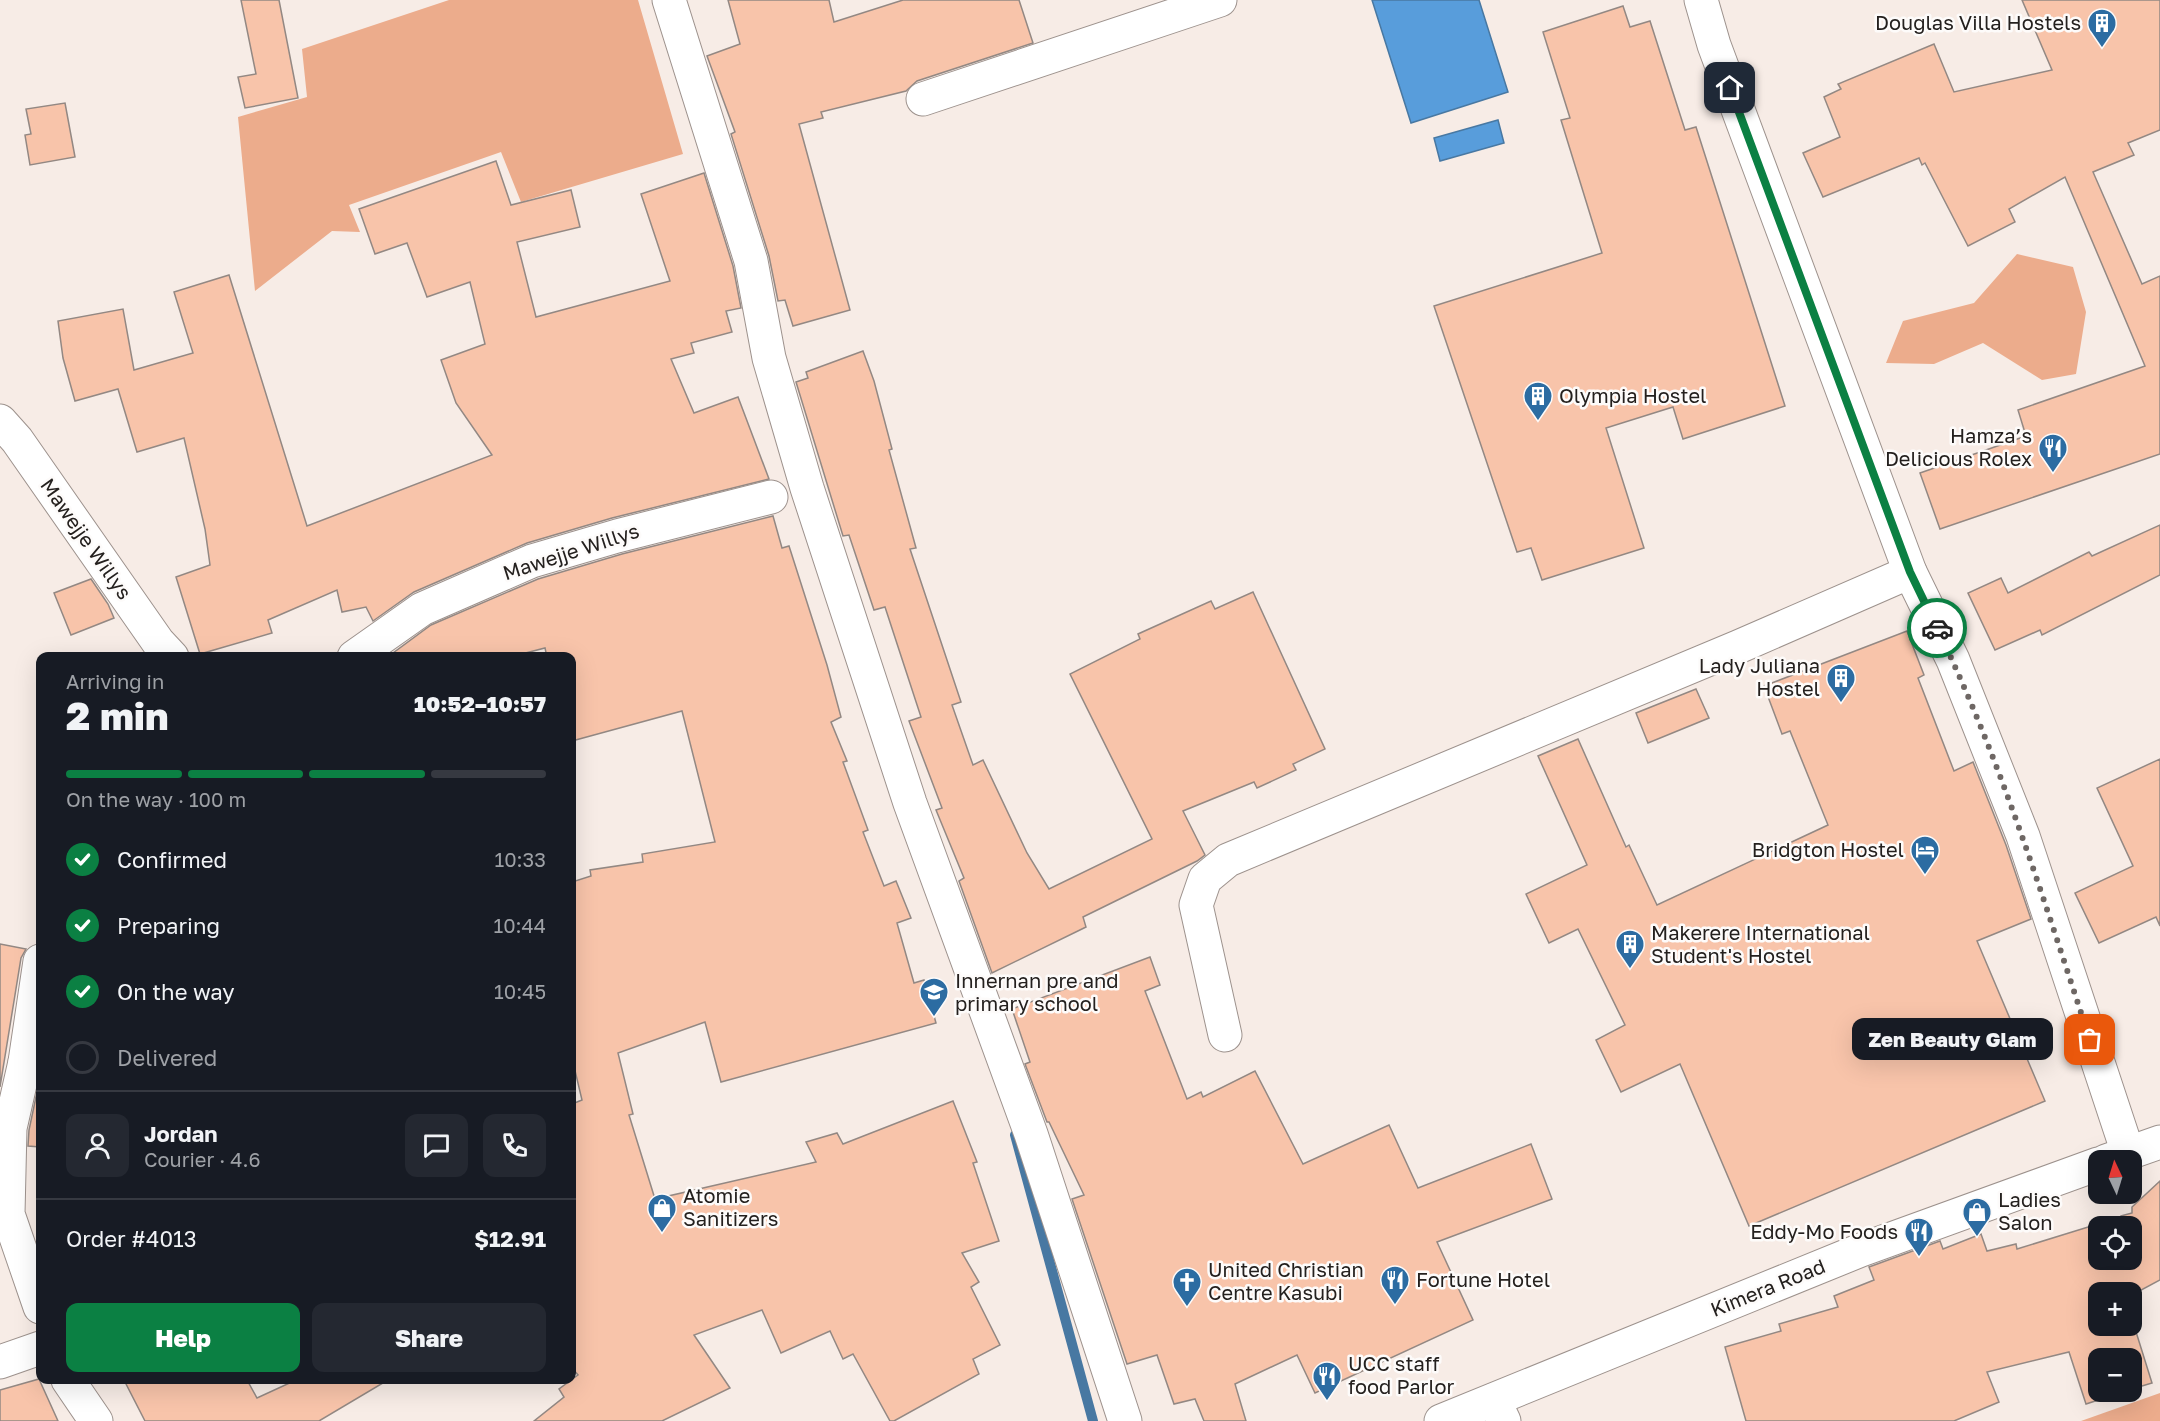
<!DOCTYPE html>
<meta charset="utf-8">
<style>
:root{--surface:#171b24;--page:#242831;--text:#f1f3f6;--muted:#9ea1a6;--line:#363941;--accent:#0b8043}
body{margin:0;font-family:"Golos Text",sans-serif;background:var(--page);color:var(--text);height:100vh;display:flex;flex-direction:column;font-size:22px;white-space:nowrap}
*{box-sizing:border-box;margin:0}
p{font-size:20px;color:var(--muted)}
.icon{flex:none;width:33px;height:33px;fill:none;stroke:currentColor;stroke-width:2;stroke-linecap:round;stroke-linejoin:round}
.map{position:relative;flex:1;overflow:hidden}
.drawer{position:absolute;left:36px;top:652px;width:540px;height:732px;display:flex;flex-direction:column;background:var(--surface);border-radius:12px;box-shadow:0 6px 24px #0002}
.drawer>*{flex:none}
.needle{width:39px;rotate:356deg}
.fabs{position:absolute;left:2088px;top:1150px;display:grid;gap:12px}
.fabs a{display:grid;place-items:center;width:54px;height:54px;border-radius:12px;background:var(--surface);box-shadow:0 6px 24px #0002;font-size:30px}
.pin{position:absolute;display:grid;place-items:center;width:51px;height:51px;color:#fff;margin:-26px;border-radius:12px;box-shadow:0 3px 9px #0006}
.courier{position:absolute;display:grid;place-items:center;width:60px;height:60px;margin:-30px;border:4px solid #0b8043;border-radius:50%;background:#fff;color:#222;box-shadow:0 2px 8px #0007}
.bubble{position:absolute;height:42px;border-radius:12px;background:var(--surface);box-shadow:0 6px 24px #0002;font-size:20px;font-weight:800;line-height:42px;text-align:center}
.summary em{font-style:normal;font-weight:800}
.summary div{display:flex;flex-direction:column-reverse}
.summary{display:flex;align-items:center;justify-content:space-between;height:102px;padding:0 30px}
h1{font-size:39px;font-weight:800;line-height:45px}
.bar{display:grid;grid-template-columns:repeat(4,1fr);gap:9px 6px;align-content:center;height:72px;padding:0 30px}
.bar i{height:8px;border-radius:4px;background:var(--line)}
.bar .on{background:var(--accent)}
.bar p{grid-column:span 4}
.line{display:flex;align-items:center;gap:15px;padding:0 30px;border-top:2px solid var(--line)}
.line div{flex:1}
.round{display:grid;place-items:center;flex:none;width:63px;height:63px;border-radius:12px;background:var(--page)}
ol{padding:0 30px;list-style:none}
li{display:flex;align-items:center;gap:18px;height:66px}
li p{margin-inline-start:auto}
li .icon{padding:6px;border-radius:50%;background:var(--accent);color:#fff;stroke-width:4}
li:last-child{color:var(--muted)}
li i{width:33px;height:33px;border:3px solid var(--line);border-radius:50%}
.cta{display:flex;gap:12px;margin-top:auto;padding:12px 30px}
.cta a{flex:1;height:69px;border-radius:12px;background:var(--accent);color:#fff;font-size:24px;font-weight:800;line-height:69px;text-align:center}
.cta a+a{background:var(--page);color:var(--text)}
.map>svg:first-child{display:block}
</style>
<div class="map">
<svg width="2160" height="1421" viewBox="0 0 2160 1421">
<rect width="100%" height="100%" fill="#f7ece6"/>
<g fill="#ecac8c">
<path d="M 449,0 L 638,0 L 683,154 L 521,202 L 501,152 L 349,205 L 360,232 L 332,231 L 255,291 L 238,117 L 307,97 L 302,49 Z"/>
<path d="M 2017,254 L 2073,267 L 2086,312 L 2076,374 L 2042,380 L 1983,343 L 1934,364 L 1886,363 L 1903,321 L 1974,303 Z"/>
<path d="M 2160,1393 L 2160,1421 L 2081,1421 Z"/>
</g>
<g fill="#589ddb" stroke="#4878a2" stroke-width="1.5">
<path d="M 1372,0 L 1479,0 L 1508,92 L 1411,123 Z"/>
<path d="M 1498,120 L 1504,143 L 1440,161 L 1434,138 Z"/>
</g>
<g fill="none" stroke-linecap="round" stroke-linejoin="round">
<path stroke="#4878a2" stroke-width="10" d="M 1015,1135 L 1093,1421"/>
</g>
<g fill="#f8c4aa" stroke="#938883" stroke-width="1.5">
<path d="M 241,0 L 279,0 L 298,98 L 245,108 L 238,77 L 256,74 Z"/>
<path d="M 728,0 L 829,0 L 834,22 L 903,0 L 1019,0 L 1033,43 L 917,81 L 906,91 L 821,112 L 823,118 L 799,124 L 850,310 L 793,326 L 785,300 L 778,301 L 769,256 L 731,134 L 735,132 L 707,56 L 740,44 Z"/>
<path d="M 2022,0 L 2160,0 L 2160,130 L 2128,143 L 2134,155 L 2093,172 L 2142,284 L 2160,276 L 2160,454 L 1940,529 L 1920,473 L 2026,436 L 2018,410 L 2145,366 L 2065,177 L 2009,209 L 2015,222 L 1968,246 L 1925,163 L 1922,165 L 1919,158 L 1823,197 L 1803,153 L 1840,137 L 1824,97 L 1841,89 L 1838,84 L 1934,44 L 1954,92 L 2052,70 Z"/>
<path d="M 1623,6 L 1630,27 L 1650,21 L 1685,130 L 1696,127 L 1785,406 L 1683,439 L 1673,407 L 1606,428 L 1644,548 L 1542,580 L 1531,548 L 1517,552 L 1434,306 L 1602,253 L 1561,120 L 1570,118 L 1543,32 Z"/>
<path d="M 65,103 L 75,157 L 30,165 L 25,135 L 31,134 L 26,109 Z"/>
<path d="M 496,161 L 511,205 L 571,190 L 580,227 L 517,242 L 536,317 L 670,281 L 641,194 L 704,173 L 733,266 L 741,308 L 726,311 L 732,332 L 691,343 L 694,353 L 671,359 L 694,413 L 738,397 L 769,479 L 612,518 L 527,543 L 414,592 L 373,621 L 366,607 L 342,612 L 337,590 L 268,620 L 272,633 L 200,654 L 176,577 L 210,565 L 205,529 L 184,438 L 137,452 L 118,389 L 75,401 L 63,358 L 58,321 L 123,309 L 134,370 L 193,353 L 174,292 L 229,275 L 307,526 L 492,455 L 456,403 L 441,360 L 485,344 L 470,282 L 427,297 L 407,243 L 375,254 L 359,209 Z"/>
<path d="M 863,351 L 874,381 L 892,449 L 889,450 L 916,548 L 910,549 L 961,702 L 952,705 L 973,765 L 983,760 L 1027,853 L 1049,889 L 1152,839 L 1070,674 L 1140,639 L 1138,634 L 1211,601 L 1215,609 L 1253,592 L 1325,749 L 1293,764 L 1296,770 L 1257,788 L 1254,782 L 1183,811 L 1205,855 L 1197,861 L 1083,917 L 1086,927 L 992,973 L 959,881 L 964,878 L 936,810 L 942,808 L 909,721 L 921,717 L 885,607 L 874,610 L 849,535 L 843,536 L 796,382 L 808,378 L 806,372 Z"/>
<path d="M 773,516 L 782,548 L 789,546 L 827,665 L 841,717 L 831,722 L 847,761 L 843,762 L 868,830 L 863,832 L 884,886 L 896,881 L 911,918 L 897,923 L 914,983 L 924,980 L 936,1023 L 721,1082 L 705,1022 L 618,1053 L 633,1114 L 629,1115 L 655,1199 L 816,1162 L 806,1142 L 837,1133 L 843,1144 L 953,1101 L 977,1162 L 973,1163 L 999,1241 L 962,1253 L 979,1282 L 971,1287 L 1000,1345 L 973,1359 L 979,1374 L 894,1421 L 890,1421 L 853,1354 L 843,1359 L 830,1331 L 781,1353 L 762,1310 L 694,1335 L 730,1388 L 662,1421 L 534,1421 L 564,1397 L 559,1389 L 578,1375 L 572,1368 L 572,1104 L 582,1100 L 572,1058 L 572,882 L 591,876 L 590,870 L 643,862 L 642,854 L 715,842 L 682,711 L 572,741 L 572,657 L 547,657 L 545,648 L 510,657 L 389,656 L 431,625 L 538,579 L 622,554 Z"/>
<path d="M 2160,525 L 2160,575 L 2042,635 L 2040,630 L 1995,650 L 1968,593 L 2001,578 L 2008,593 L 2089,552 L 2092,556 Z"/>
<path d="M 91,579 L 108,604 L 114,618 L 71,635 L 54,593 Z"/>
<path d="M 1907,631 L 1924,675 L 1918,678 L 1954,771 L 1973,762 L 2006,845 L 2031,919 L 1977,941 L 2045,1101 L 1749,1226 L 1680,1064 L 1621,1092 L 1596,1040 L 1625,1025 L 1578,929 L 1549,943 L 1526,894 L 1587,865 L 1538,756 L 1578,739 L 1626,847 L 1629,845 L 1657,905 L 1828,825 L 1790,731 L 1782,734 L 1764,686 Z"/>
<path d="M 1696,689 L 1709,718 L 1648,743 L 1636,713 Z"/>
<path d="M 2160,759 L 2160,926 L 2156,917 L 2099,943 L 2075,893 L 2133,866 L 2097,788 Z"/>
<path d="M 0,944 L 26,949 L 21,958 L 0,1087 Z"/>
<path d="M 1150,957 L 1160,985 L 1145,991 L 1187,1099 L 1201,1092 L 1203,1097 L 1255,1071 L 1303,1164 L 1389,1125 L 1418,1188 L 1531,1144 L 1552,1199 L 1437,1242 L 1473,1320 L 1315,1393 L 1297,1355 L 1235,1384 L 1246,1421 L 1204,1421 L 1195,1399 L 1174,1404 L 1157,1355 L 1127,1364 L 1072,1199 L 1084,1195 L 1049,1122 L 1047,1122 L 1025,1064 L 1030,1062 L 1012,1009 Z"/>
<path d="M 40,1078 L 40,1147 L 28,1146 L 29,1130 Z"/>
<path d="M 2160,1181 L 2160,1280 L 2132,1295 L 2098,1293 L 2098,1326 L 2132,1326 L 2132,1319 L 2152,1383 L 2132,1389 L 2132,1359 L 2098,1359 L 2098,1392 L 2123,1392 L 2086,1404 L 2069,1352 L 1987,1372 L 1999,1402 L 1954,1421 L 1746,1421 L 1725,1347 L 1781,1331 L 1779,1324 L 1838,1307 L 1834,1296 L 1874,1280 L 1869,1267 L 1940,1241 L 1943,1249 L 1981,1234 L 1987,1251 L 2016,1244 L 2017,1249 L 2101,1223 L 2098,1260 L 2132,1260 L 2132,1227 L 2110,1227 L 2121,1216 L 2132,1213 L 2132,1207 Z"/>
<path d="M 39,1379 L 58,1421 L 0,1421 L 0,1390 Z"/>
<path d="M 124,1380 L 247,1380 L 257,1398 L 296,1380 L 388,1380 L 319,1421 L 145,1421 Z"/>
</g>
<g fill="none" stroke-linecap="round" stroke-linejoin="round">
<g stroke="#9d928d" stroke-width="35">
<g id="minor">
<path d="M 669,0 L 751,261 L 769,358 L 807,488 L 910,803 L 1031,1134 L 1125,1421"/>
<path d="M 1701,0 L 1714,45 L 1910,572 L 1953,660 L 2023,836 L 2128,1153"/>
<path d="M 923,99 L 1220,0"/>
<path d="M 0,421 L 17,440 L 158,642 L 172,657"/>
<path d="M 354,657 L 422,609 L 532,561 L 617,536 L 771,497"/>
<path d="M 1225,1035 L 1196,905 L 1205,879 L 1228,860 L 1738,647 L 1910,572"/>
<path d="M 40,1055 L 25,1062 L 10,1128 L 8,1214 L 40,1307"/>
<path d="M 25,1062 L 40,961"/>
<path d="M 0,1362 L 40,1348"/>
<path d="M 68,1380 L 96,1421"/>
<path d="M 1494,1400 L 1504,1421"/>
</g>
</g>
<g stroke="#9d928d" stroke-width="35">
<g id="tertiary">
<path d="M 2106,1161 L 2160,1142"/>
<path d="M 1441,1421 L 1861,1250 L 2098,1164"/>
</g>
</g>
<use href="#minor" stroke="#fff" stroke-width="33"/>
<use href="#tertiary" stroke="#fff" stroke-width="33"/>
</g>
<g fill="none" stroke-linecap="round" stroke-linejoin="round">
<path stroke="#6e6764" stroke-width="6" stroke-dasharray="0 10.8" d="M 1937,628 C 2001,760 2044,901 2090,1040"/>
<path stroke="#0b8043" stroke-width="8" d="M 1730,88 L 1910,572 L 1937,628"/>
</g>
<defs>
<g id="building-pin" transform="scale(1.5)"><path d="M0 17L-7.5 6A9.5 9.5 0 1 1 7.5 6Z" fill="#2c6ca2" stroke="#fdfbfa"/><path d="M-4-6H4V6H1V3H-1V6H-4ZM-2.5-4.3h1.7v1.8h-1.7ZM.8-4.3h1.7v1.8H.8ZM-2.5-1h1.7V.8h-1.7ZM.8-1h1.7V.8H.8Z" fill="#fff"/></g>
<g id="restaurant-pin" transform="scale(1.5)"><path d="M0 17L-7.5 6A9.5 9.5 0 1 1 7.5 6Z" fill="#2c6ca2" stroke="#fdfbfa"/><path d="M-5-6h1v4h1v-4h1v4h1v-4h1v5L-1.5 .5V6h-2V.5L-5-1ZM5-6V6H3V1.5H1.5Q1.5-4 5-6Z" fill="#fff"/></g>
<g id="hotel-pin" transform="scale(1.5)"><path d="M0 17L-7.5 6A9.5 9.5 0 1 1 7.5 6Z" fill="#2c6ca2" stroke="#fdfbfa"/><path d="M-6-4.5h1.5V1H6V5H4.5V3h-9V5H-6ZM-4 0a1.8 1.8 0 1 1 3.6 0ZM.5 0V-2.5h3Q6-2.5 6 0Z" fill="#fff"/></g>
<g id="school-pin" transform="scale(1.5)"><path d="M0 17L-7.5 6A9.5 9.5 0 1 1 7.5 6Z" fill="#2c6ca2" stroke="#fdfbfa"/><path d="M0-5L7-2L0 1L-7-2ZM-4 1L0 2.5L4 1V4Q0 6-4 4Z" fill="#fff"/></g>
<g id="shop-pin" transform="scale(1.5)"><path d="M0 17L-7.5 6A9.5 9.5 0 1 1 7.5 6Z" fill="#2c6ca2" stroke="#fdfbfa"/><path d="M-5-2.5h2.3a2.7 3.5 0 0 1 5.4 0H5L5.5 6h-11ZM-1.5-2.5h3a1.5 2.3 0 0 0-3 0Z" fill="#fff"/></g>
<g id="church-pin" transform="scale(1.5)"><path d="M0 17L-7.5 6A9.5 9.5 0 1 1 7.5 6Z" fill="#2c6ca2" stroke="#fdfbfa"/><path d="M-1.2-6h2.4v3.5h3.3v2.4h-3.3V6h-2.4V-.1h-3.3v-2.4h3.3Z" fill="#fff"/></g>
</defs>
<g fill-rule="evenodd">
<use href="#building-pin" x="2102" y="23"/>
<use href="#building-pin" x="1538" y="396"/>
<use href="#restaurant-pin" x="2053" y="448"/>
<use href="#building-pin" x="1841" y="678"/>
<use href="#hotel-pin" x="1925" y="850"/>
<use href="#building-pin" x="1630" y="944"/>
<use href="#school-pin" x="934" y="992"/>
<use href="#shop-pin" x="662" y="1208"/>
<use href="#shop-pin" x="1977" y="1212"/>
<use href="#restaurant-pin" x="1919" y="1232"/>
<use href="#restaurant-pin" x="1395" y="1280"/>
<use href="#church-pin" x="1187" y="1282"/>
<use href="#restaurant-pin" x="1327" y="1376"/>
</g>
<g text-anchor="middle" stroke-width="5" stroke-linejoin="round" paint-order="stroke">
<g font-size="20" fill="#24201e" stroke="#fdfbfa" text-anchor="start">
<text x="2081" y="30" text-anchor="end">Douglas Villa Hostels</text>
<text x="1559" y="403">Olympia Hostel</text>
<text x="2032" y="443" text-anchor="end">Hamza’s<tspan x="2032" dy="23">Delicious Rolex</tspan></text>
<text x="1820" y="673" text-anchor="end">Lady Juliana<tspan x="1820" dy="23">Hostel</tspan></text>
<text x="1904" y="857" text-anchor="end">Bridgton Hostel</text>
<text x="1651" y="940">Makerere International<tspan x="1651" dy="23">Student's Hostel</tspan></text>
<text x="955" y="988">Innernan pre and<tspan x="955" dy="23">primary school</tspan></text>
<text x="683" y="1203">Atomie<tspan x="683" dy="23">Sanitizers</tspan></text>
<text x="1998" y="1207">Ladies<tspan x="1998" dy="23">Salon</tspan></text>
<text x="1898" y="1239" text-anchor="end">Eddy-Mo Foods</text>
<text x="1208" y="1277">United Christian<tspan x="1208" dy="23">Centre Kasubi</tspan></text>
<text x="1416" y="1287">Fortune Hotel</text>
<text x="1348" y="1371">UCC staff<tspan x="1348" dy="23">food Parlor</tspan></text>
</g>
<g font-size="20" fill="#24201e" stroke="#fdfbfa">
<text transform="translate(86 539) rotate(55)" y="7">Mawejje Willys</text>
<text transform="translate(571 552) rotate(-18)" y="7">Mawejje Willys</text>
<text transform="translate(1768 1288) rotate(-22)" y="7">Kimera Road</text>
</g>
</g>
</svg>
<div class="fabs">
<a><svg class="needle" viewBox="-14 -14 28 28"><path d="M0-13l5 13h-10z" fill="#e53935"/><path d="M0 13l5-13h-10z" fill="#9ea1a6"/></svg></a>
<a><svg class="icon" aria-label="locate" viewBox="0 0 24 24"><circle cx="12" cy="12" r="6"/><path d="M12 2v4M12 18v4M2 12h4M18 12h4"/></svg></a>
<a>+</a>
<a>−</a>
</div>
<div class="pin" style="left:2090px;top:1040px;background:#ea580c"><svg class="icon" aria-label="bag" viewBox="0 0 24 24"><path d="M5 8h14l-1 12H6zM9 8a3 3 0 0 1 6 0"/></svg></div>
<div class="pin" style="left:1730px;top:88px;background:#1f2937"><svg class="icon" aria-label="home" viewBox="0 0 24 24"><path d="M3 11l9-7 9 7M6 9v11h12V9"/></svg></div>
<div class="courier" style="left:1937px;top:628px"><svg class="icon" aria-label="car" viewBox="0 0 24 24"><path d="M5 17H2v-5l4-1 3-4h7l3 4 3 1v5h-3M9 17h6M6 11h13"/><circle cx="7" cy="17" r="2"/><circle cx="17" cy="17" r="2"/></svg></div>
<div class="bubble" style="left:1852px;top:1018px;width:201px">Zen Beauty Glam</div>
<section class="drawer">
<div class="summary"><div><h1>2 min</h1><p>Arriving in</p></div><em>10:52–10:57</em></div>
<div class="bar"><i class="on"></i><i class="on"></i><i class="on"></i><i></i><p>On the way · 100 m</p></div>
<ol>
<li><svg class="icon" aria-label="check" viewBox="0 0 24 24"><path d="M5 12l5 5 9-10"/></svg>Confirmed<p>10:33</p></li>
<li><svg class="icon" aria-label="check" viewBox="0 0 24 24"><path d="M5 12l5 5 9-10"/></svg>Preparing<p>10:44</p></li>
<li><svg class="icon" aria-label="check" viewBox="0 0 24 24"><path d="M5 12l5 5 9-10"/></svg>On the way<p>10:45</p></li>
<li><i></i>Delivered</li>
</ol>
<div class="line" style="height:108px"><a class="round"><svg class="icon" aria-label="person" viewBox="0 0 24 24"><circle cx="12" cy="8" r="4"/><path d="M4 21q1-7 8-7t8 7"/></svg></a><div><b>Jordan</b><p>Courier · 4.6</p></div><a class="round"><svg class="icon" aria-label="chat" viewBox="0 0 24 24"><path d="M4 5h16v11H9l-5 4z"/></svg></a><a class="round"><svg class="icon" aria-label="phone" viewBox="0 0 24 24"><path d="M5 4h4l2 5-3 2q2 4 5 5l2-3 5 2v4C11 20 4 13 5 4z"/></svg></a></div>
<div class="line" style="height:78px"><div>Order #4013</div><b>$12.91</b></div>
<div class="cta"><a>Help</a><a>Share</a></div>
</section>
</div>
